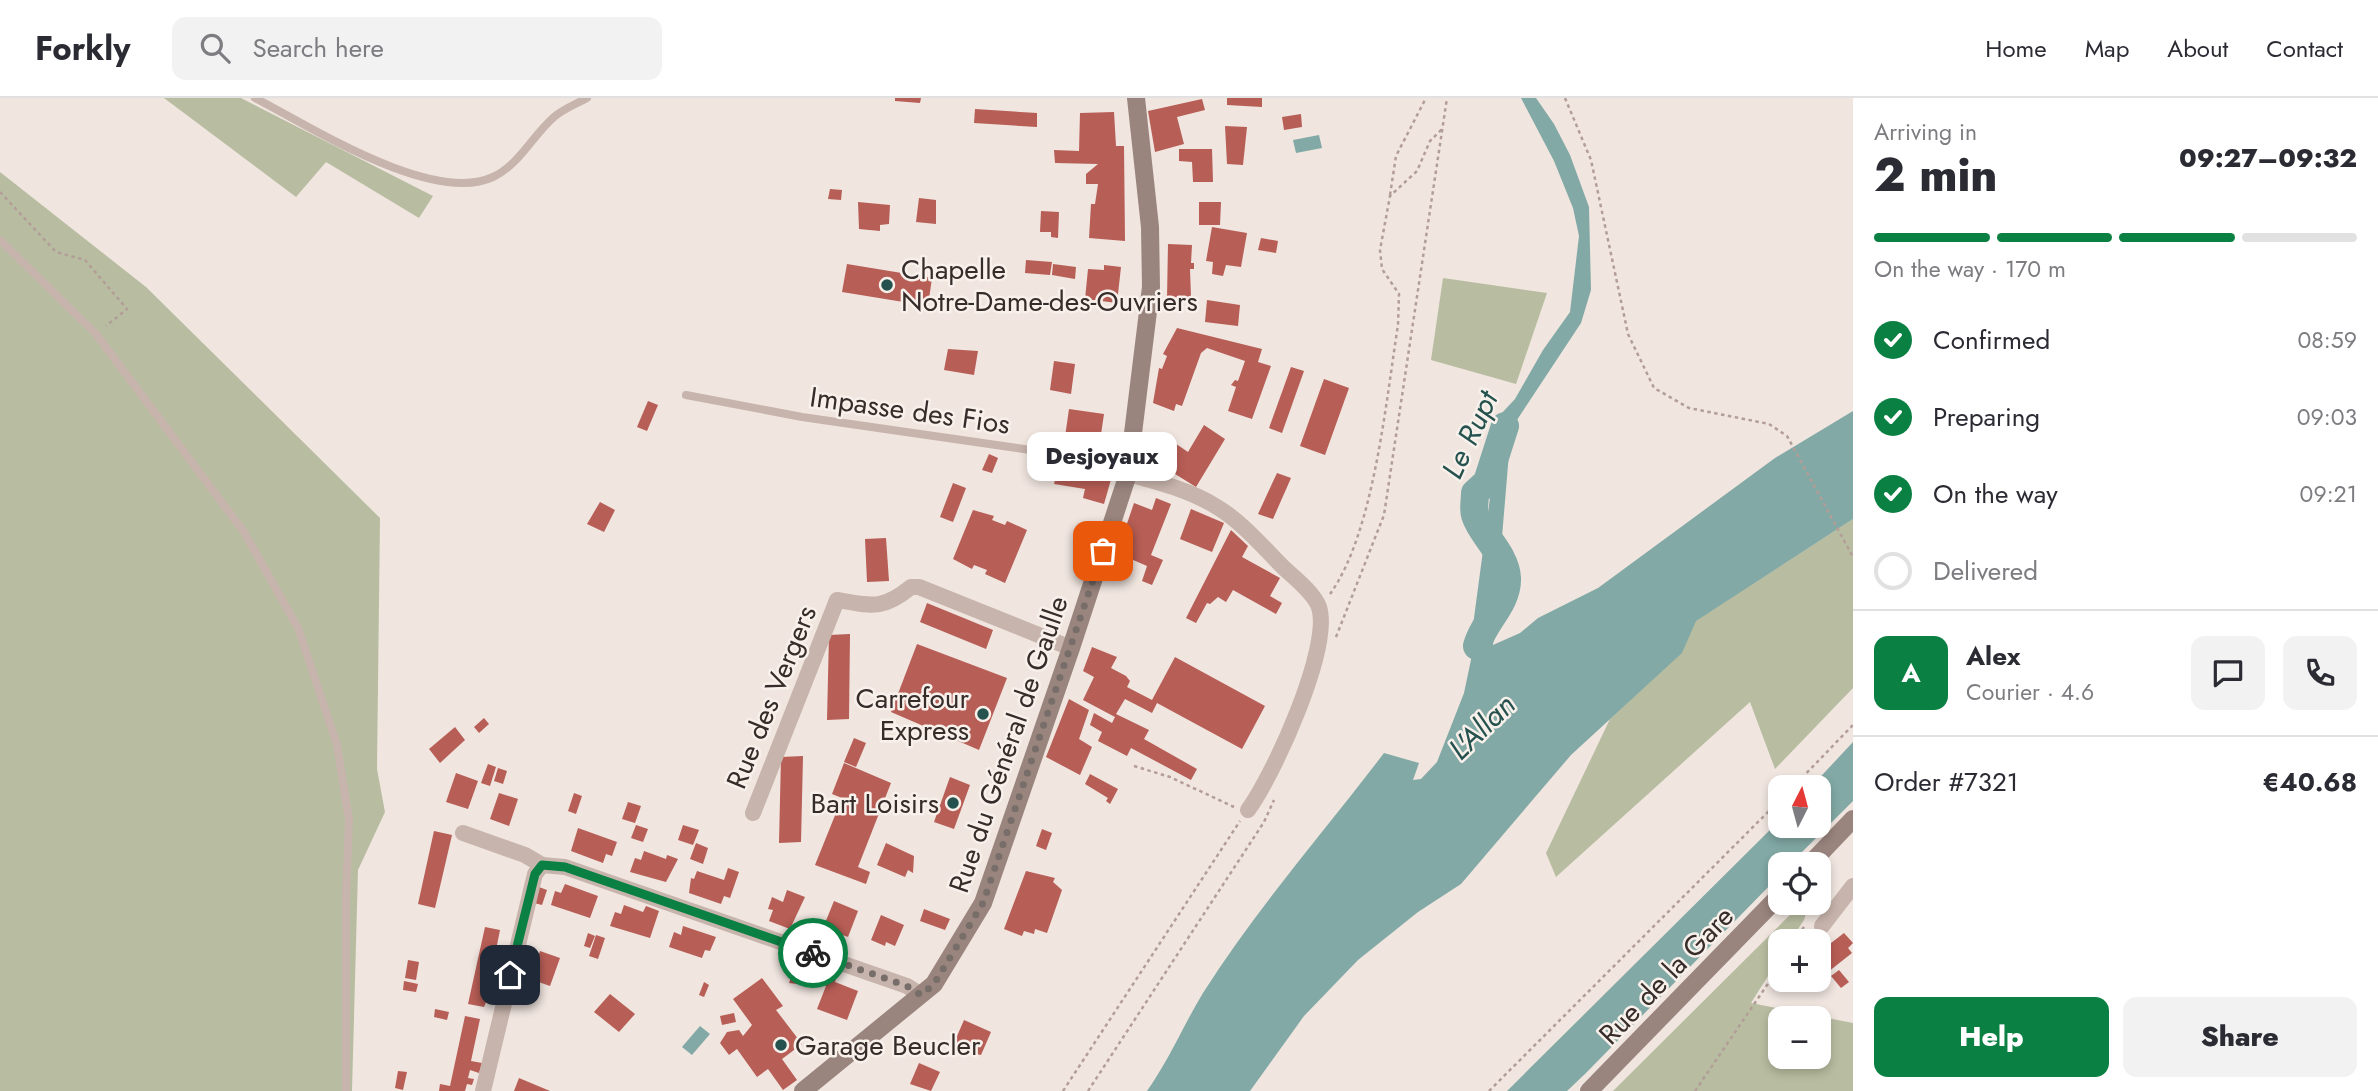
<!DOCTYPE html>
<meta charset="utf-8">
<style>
:root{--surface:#fff;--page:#f2f2f3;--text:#2b2b33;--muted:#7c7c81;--line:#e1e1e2;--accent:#0b8043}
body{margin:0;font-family:Jost,sans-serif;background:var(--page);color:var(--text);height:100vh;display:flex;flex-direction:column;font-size:26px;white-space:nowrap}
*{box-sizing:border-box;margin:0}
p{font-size:23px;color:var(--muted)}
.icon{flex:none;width:38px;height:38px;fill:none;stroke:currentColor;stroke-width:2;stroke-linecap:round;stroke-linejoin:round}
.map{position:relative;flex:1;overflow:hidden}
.sheet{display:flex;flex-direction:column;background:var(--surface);width:525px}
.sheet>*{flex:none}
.needle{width:46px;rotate:6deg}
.controls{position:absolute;left:1768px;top:677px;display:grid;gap:14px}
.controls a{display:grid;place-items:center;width:63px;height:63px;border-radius:14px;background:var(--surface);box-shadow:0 4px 10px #0003;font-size:35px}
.pin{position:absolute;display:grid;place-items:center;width:60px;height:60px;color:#fff;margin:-30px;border-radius:14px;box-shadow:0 4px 10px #0006}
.courier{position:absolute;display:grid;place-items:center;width:70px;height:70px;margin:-35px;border:5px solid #0b8043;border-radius:50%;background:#fff;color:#222;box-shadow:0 2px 9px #0007}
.bubble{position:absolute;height:49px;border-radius:14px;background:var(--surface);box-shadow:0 4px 10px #0003;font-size:23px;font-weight:800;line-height:49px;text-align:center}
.head em{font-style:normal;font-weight:800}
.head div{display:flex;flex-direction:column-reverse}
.head{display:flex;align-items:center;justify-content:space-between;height:119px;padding:0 21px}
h1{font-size:46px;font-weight:800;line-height:52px}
.bar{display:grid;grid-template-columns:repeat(4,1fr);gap:10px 7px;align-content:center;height:84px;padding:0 21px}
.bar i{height:9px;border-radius:5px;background:var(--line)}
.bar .on{background:var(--accent)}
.bar p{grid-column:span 4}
.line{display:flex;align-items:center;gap:18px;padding:0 21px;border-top:2px solid var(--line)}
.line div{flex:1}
.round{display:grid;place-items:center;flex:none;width:74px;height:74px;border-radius:14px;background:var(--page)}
ol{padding:0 21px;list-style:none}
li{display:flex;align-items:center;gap:21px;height:77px}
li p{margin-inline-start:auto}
li .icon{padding:7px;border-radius:50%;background:var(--accent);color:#fff;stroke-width:4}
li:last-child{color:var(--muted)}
li i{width:38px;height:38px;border:4px solid var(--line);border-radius:50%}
.button{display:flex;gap:14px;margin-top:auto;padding:14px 21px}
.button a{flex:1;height:80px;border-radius:14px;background:var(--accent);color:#fff;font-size:28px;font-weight:800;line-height:80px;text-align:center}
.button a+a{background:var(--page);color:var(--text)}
header{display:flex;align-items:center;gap:42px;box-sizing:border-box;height:98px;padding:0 35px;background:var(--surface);border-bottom:2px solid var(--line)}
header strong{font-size:33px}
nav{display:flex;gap:38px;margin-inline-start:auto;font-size:24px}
.search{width:490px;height:63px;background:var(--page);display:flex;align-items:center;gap:18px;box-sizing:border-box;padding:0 24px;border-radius:14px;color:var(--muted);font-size:26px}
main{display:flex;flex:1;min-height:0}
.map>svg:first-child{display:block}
</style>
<header>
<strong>Forkly</strong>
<div class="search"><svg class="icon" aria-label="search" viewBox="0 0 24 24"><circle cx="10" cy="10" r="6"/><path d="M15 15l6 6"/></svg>Search here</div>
<nav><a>Home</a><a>Map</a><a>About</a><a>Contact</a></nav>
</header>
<main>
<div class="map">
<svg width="1853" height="993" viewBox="0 0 1853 993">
<rect width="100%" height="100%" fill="#f0e5df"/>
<g fill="#b8bda1" fill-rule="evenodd">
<path d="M 164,0 L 241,0 L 433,98 L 419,120 L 326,64 L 296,99 Z"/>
<path d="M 0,74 L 146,189 L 380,420 L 377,671 L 385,714 L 358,772 L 352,993 L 0,993 Z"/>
<path d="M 1443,180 L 1547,195 L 1516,286 L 1431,262 Z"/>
<path d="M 1853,421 L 1853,590 L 1775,671 L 1750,604 L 1556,779 L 1546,755 L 1610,621 L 1681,555 L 1695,523 Z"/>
<path d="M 1802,805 L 1809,805 L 1804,822 L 1790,843 L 1780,844 L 1780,859 L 1751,905 L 1853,925 L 1853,993 L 1613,993 ZM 1818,920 L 1818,959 L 1780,959 L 1780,920 Z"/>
</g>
<g fill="#82a9a5">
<path d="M 1521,0 L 1536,0 L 1554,26 L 1570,57 L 1589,109 L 1591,192 L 1581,225 L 1511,331 L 1493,547 L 1520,535 L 1538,520 L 1598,490 L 1775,360 L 1853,313 L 1853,421 L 1696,523 L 1682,555 L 1571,657 L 1461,786 L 1418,814 L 1358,862 L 1304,918 L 1250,993 L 1147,993 C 1169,962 1183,928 1203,895 C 1256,811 1324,734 1384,655 L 1419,665 L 1413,682 L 1421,681 L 1437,664 L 1464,595 L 1472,557 L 1474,520 L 1494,370 L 1492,338 L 1500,317 L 1515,301 L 1543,252 L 1570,214 L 1579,138 L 1573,110 L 1554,63 Z"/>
<path d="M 1319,37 L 1322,50 L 1296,55 L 1293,42 Z"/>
<path d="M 1853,644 L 1853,703 L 1790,766 L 1780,766 L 1780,777 L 1586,975 L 1567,993 L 1507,993 L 1780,722 L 1780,728 L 1818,728 L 1818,690 L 1811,689 Z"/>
<path d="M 700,928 L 710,936 L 692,957 L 682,949 Z"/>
</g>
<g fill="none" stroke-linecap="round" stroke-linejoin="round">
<path stroke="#82a9a5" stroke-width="28" d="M 1477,548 C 1483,524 1508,506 1507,480 C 1506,456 1481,437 1475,417 C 1473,411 1475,402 1475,395 L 1487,384 L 1505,328"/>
</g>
<g fill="#b75e56">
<path d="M 895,0 L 921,0 L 920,5 L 895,3 Z"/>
<path d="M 1227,0 L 1262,0 L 1262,9 L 1227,7 Z"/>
<path d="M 1202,1 L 1205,12 L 1177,19 L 1184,46 L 1155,54 L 1148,13 Z"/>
<path d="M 975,11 L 1037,15 L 1037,29 L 974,25 Z"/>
<path d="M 1114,14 L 1116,48 L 1124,48 L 1125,143 L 1089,140 L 1091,106 L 1095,106 L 1098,86 L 1086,86 L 1086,76 L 1098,66 L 1055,65 L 1054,52 L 1079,53 L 1080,15 Z"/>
<path d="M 1301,16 L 1302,29 L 1284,32 L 1282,19 Z"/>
<path d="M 1225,28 L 1247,29 L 1243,67 L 1227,66 Z"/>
<path d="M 1179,51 L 1212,51 L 1213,84 L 1193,84 L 1192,64 L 1179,63 Z"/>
<path d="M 830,91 L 842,92 L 841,102 L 828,101 Z"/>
<path d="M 919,100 L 936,102 L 936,126 L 916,124 Z"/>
<path d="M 858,104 L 890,107 L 889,126 L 880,127 L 880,133 L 859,131 Z"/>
<path d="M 1199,104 L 1221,104 L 1220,127 L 1199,127 Z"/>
<path d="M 1041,113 L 1059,114 L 1058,140 L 1051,139 L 1051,134 L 1040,134 Z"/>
<path d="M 1212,129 L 1247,135 L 1241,169 L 1226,167 L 1223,178 L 1212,176 L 1213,164 L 1206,163 Z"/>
<path d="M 1261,140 L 1278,143 L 1276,155 L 1258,152 Z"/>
<path d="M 1168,146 L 1192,147 L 1191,165 L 1194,165 L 1194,171 L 1190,171 L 1191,199 L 1167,200 Z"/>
<path d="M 1026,162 L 1052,164 L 1050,177 L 1025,175 Z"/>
<path d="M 847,166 L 932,180 L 928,208 L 842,194 Z"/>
<path d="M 1053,166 L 1076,169 L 1075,181 L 1052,177 Z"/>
<path d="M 1104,167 L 1121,169 L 1117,205 L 1085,201 L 1088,171 L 1104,172 Z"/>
<path d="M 1207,202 L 1240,207 L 1238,228 L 1205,224 Z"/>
<path d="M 1177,230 L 1262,251 L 1258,264 L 1271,268 L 1252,321 L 1228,313 L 1236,289 L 1231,287 L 1235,282 L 1238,283 L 1245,263 L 1207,250 L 1201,255 L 1182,308 L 1176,306 L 1174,313 L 1153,305 L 1159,270 L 1162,271 L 1167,258 L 1163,256 Z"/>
<path d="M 948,251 L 978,253 L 974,277 L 944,272 Z"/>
<path d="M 1054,263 L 1075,266 L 1071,296 L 1050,292 Z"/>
<path d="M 1291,269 L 1304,273 L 1282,335 L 1269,330 Z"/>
<path d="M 1324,281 L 1349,290 L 1325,357 L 1300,348 Z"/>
<path d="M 648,303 L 658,307 L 647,333 L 637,329 Z"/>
<path d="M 1069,311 L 1104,316 L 1099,350 L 1064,346 Z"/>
<path d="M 1204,327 L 1225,341 L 1196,389 L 1146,358 L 1154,338 L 1157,340 L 1160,335 L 1188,354 Z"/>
<path d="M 989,356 L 998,360 L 992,375 L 982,372 Z"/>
<path d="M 1061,360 L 1114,371 L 1104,406 L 1083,400 L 1085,391 L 1054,386 Z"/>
<path d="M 1277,375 L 1291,380 L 1273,421 L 1258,416 Z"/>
<path d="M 953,385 L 966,390 L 953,424 L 940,419 Z"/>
<path d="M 1156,400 L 1171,406 L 1151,457 L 1163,462 L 1152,487 L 1142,483 L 1147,468 L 1117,455 L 1134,405 L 1152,412 Z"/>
<path d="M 600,404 L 615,412 L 604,434 L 587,426 Z"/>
<path d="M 1191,411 L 1224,425 L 1212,454 L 1180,441 Z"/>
<path d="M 973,412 L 994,418 L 992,422 L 1005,427 L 1007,423 L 1027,432 L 1005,485 L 985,476 L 987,472 L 974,467 L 972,471 L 953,461 Z"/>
<path d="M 1231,432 L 1248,448 L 1242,459 L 1280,480 L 1270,498 L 1282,505 L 1276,516 L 1233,492 L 1226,504 L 1218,499 L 1210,506 L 1207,505 L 1196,525 L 1186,520 Z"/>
<path d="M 886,440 L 889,483 L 867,484 L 865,441 Z"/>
<path d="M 927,505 L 993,532 L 986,551 L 920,524 Z"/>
<path d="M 850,536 L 849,621 L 827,622 L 829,537 Z"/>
<path d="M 917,546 L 1007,580 L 979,652 L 891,614 Z"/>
<path d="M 1092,549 L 1117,559 L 1111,570 L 1126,578 L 1130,583 L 1127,589 L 1152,602 L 1175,559 L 1265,608 L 1242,651 L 1157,605 L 1152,615 L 1125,601 L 1116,616 L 1149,632 L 1144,641 L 1197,671 L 1191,682 L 1131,650 L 1127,658 L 1098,643 L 1102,634 L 1090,627 L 1094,615 L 1112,625 L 1115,619 L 1083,602 L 1094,579 L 1083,573 Z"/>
<path d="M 1069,601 L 1089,612 L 1079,641 L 1092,649 L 1080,677 L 1046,659 Z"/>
<path d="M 484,620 L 489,626 L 479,635 L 474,629 Z"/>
<path d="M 455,629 L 465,642 L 440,665 L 429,651 Z"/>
<path d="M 854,640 L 866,645 L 856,669 L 844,664 Z"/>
<path d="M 803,658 L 801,744 L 779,745 L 781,659 Z"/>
<path d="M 844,665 L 891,685 L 858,769 L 870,774 L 866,786 L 815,767 L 842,700 L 832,696 Z"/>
<path d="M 488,666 L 496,669 L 490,688 L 481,685 Z"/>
<path d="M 498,670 L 507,673 L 503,686 L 494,683 Z"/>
<path d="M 456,675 L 478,683 L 468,711 L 446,704 Z"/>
<path d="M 1090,676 L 1118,691 L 1110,706 L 1106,703 L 1108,700 L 1085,686 Z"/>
<path d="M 950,679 L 970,687 L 954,731 L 934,724 Z"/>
<path d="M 499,695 L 518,701 L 509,728 L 490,721 Z"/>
<path d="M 574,695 L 582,698 L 576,716 L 568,713 Z"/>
<path d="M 628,704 L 641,708 L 635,725 L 622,721 Z"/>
<path d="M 636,727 L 648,731 L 643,744 L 631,740 Z"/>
<path d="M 683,727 L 699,732 L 693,747 L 678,742 Z"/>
<path d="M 578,730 L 617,744 L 612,758 L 606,756 L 603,765 L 571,753 Z"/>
<path d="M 1042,731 L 1052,735 L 1046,752 L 1036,748 Z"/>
<path d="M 434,733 L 452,737 L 435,810 L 418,806 Z"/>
<path d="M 696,745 L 708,750 L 703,766 L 690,761 Z"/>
<path d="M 886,745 L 914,758 L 913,775 L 908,772 L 905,779 L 877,767 Z"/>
<path d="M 644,753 L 666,761 L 667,757 L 678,761 L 666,784 L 630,774 L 635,760 L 641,762 Z"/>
<path d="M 728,770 L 739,774 L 730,800 L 724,798 L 721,806 L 689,795 L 691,780 L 694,781 L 697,773 L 724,782 Z"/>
<path d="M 1026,773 L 1055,780 L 1053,784 L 1062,792 L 1047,835 L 1035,831 L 1034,836 L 1024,833 L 1022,838 L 1004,831 Z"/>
<path d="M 565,786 L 598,798 L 590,820 L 551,807 L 555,793 L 561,795 Z"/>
<path d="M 539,789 L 547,792 L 542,807 L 534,805 Z"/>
<path d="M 787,792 L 805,799 L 790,831 L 769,823 L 773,812 L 768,811 L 772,799 L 783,804 Z"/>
<path d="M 834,803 L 858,813 L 848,839 L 823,830 Z"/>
<path d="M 624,807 L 643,814 L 646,808 L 659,813 L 650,840 L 610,828 L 615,814 L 621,816 Z"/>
<path d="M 924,811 L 950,821 L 945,832 L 920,823 Z"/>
<path d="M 881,817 L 904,827 L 895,848 L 886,844 L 885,848 L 871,842 Z"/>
<path d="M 683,828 L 716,839 L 710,853 L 705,852 L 702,860 L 669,849 L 674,834 L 681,837 Z"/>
<path d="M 485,829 L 500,832 L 497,847 L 501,848 L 500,853 L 496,852 L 491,877 L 494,877 L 493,882 L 490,882 L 487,891 L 491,892 L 484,909 L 468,906 Z"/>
<path d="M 588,835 L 595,838 L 590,850 L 584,848 Z"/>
<path d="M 1844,835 L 1853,845 L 1848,850 L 1852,855 L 1828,874 L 1818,862 L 1818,855 Z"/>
<path d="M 596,837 L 605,840 L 598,861 L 589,858 Z"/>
<path d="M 540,853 L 560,860 L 550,888 L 530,881 Z"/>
<path d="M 798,860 L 838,874 L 835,884 L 858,893 L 847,922 L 817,911 L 826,888 L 801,879 L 797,886 L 789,885 Z"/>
<path d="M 408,862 L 419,864 L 416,882 L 405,880 Z"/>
<path d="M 1839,872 L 1849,884 L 1841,890 L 1831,878 Z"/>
<path d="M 762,880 L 783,908 L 776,912 L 802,946 L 782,961 L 797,982 L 783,992 L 768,971 L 757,979 L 737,951 L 729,957 L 720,945 L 727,934 L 739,932 L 743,938 L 752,927 L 733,901 Z"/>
<path d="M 404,883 L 418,886 L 416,894 L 403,892 Z"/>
<path d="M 704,884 L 709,887 L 704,899 L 699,897 Z"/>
<path d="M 610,896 L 635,916 L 619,934 L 594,914 Z"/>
<path d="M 435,911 L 449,914 L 447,922 L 434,919 Z"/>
<path d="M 734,915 L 736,924 L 722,927 L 720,918 Z"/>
<path d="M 465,918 L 480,921 L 471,963 L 482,965 L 479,975 L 470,972 L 468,980 L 474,981 L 472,987 L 467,986 L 465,993 L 439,993 L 440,986 L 450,988 Z"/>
<path d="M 964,922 L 991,934 L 981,957 L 960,952 L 962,948 L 954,945 Z"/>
<path d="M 919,965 L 940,974 L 931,993 L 910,986 Z"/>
<path d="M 398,973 L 407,974 L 403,992 L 395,990 Z"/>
<path d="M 519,980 L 550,993 L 514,993 Z"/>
</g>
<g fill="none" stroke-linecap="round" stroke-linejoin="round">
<g stroke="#b29e97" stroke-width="2.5" stroke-dasharray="3.5 3.5" stroke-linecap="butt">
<path d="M 1565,0 L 1591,62 L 1628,236 L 1654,290 L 1689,310 L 1769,326 L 1787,338 L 1853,459"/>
<path d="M 0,94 L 56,154 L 85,162 L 127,211 L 106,228"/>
<path d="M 1390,97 L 1396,58 L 1426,0"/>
<path d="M 1330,496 C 1374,435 1386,302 1398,227 L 1399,196 L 1382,171 L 1380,152 L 1390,98 L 1417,73 L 1430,43 L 1442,31"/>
<path d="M 1336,539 L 1384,417 L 1447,0"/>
<path d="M 1134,668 L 1170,679 L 1234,709"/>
<path d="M 1792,690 L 1853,627"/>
<path d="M 1818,796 L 1827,773"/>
<path d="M 1811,815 L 1815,805"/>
<path d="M 1795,844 L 1805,827"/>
<path d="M 1063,993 L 1240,723"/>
<path d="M 1088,993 L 1264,724 L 1274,702"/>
<path d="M 1489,993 L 1780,702"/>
<path d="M 1695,993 L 1780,868"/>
</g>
<g stroke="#c7b4ac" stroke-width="8">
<path d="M 255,0 C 311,29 432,107 493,79 C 519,67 533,37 554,19 C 563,11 576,6 587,0"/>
<path d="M 0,142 L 96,236 L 244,434 L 298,530 L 337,647 L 349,722 L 346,797 L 346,993"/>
<path d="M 686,297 L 802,319 L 1128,366"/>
</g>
<g stroke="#c7b4ac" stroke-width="16">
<path d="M 1128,376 C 1158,384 1190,392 1217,409 C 1242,424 1263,449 1284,470 C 1295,480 1314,495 1319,509 C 1332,550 1273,678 1248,712"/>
<path d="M 753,715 L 837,502 C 872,508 883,512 911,489 L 919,489 L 1071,550"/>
<path d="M 463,735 L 525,757 L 542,767"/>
<path d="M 1822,828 L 1853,788"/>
<path d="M 483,993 L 535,776 L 542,767 L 565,769 L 907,888 L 921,897"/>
</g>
<g stroke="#9a847e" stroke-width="18">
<path d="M 1810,766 L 1853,721"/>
<path d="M 803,993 L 934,886 L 983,805 L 1071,550 L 1128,376 L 1151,189 L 1150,129 L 1136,0"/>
<path d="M 1589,993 L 1780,797"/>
</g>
</g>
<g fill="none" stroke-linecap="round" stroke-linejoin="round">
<path stroke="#776d69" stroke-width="7" stroke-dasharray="0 12.6" d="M 813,855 L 907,888 L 921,897 L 934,886 L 983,805 L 1103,453"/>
<path stroke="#0b8043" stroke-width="9" d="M 510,877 L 535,776 L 542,767 L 565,769 L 813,855"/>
</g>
<g fill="#25524e" stroke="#f8f0eb" stroke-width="2.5">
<circle cx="887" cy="187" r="7"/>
<circle cx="983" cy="616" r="7"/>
<circle cx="953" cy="705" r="7"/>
<circle cx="781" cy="947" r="7"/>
</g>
<g text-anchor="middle" stroke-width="5" stroke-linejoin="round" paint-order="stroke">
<g font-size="28" fill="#362c2a" stroke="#f8f0eb" text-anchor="start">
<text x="901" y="181">Chapelle<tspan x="901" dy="32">Notre-Dame-des-Ouvriers</tspan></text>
<text x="969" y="610" text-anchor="end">Carrefour<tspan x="969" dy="32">Express</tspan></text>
<text x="939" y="715" text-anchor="end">Bart Loisirs</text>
<text x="795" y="957">Garage Beucler</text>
</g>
<g font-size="28" fill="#362c2a" stroke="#f8f0eb">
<text transform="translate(910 312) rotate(8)" y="10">Impasse des Fios</text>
<text transform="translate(771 599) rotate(-68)" y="10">Rue des Vergers</text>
<text transform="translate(1008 646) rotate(-71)" y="10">Rue du Général de Gaulle</text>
<text transform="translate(1666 877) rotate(-46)" y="10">Rue de la Gare</text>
</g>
<g font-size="30" font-style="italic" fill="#25524e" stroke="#f8f0eb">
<text transform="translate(1470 337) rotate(-65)" y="10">Le Rupt</text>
<text transform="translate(1482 629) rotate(-44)" y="10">L'Allan</text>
</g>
</g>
</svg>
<div class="controls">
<a><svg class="needle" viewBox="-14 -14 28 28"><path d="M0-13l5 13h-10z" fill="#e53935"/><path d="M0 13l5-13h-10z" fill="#7c7c81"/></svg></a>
<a><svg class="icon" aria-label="locate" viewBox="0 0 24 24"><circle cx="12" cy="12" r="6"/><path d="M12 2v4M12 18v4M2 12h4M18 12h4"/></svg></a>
<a>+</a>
<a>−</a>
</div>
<div class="pin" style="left:1103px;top:453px;background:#ea580c"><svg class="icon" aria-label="bag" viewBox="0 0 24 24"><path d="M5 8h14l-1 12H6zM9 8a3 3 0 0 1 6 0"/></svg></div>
<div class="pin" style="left:510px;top:877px;background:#1f2937"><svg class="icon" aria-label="home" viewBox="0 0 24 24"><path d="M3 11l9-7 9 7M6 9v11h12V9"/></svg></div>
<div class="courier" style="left:813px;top:855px"><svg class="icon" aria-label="bike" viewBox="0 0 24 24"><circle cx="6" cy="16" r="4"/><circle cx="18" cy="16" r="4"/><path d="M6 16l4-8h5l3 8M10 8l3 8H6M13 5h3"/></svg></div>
<div class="bubble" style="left:1027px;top:334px;width:150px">Desjoyaux</div>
</div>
<section class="sheet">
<div class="head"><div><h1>2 min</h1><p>Arriving in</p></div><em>09:27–09:32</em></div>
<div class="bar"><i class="on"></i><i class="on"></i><i class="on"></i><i></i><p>On the way · 170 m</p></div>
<ol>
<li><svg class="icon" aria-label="check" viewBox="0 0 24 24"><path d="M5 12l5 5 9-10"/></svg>Confirmed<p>08:59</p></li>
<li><svg class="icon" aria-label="check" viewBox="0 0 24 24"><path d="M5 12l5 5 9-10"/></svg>Preparing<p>09:03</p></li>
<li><svg class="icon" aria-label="check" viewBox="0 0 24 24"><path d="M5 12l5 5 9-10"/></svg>On the way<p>09:21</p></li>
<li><i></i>Delivered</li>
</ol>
<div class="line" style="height:126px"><b class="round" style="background:var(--accent);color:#fff">A</b><div><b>Alex</b><p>Courier · 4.6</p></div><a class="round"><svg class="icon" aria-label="chat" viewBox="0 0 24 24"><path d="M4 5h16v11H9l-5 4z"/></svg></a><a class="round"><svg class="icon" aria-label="phone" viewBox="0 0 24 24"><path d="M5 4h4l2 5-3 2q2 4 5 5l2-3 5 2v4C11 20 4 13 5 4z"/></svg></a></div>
<div class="line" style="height:91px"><div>Order #7321</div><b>€40.68</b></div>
<div class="button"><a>Help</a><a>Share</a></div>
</section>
</main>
